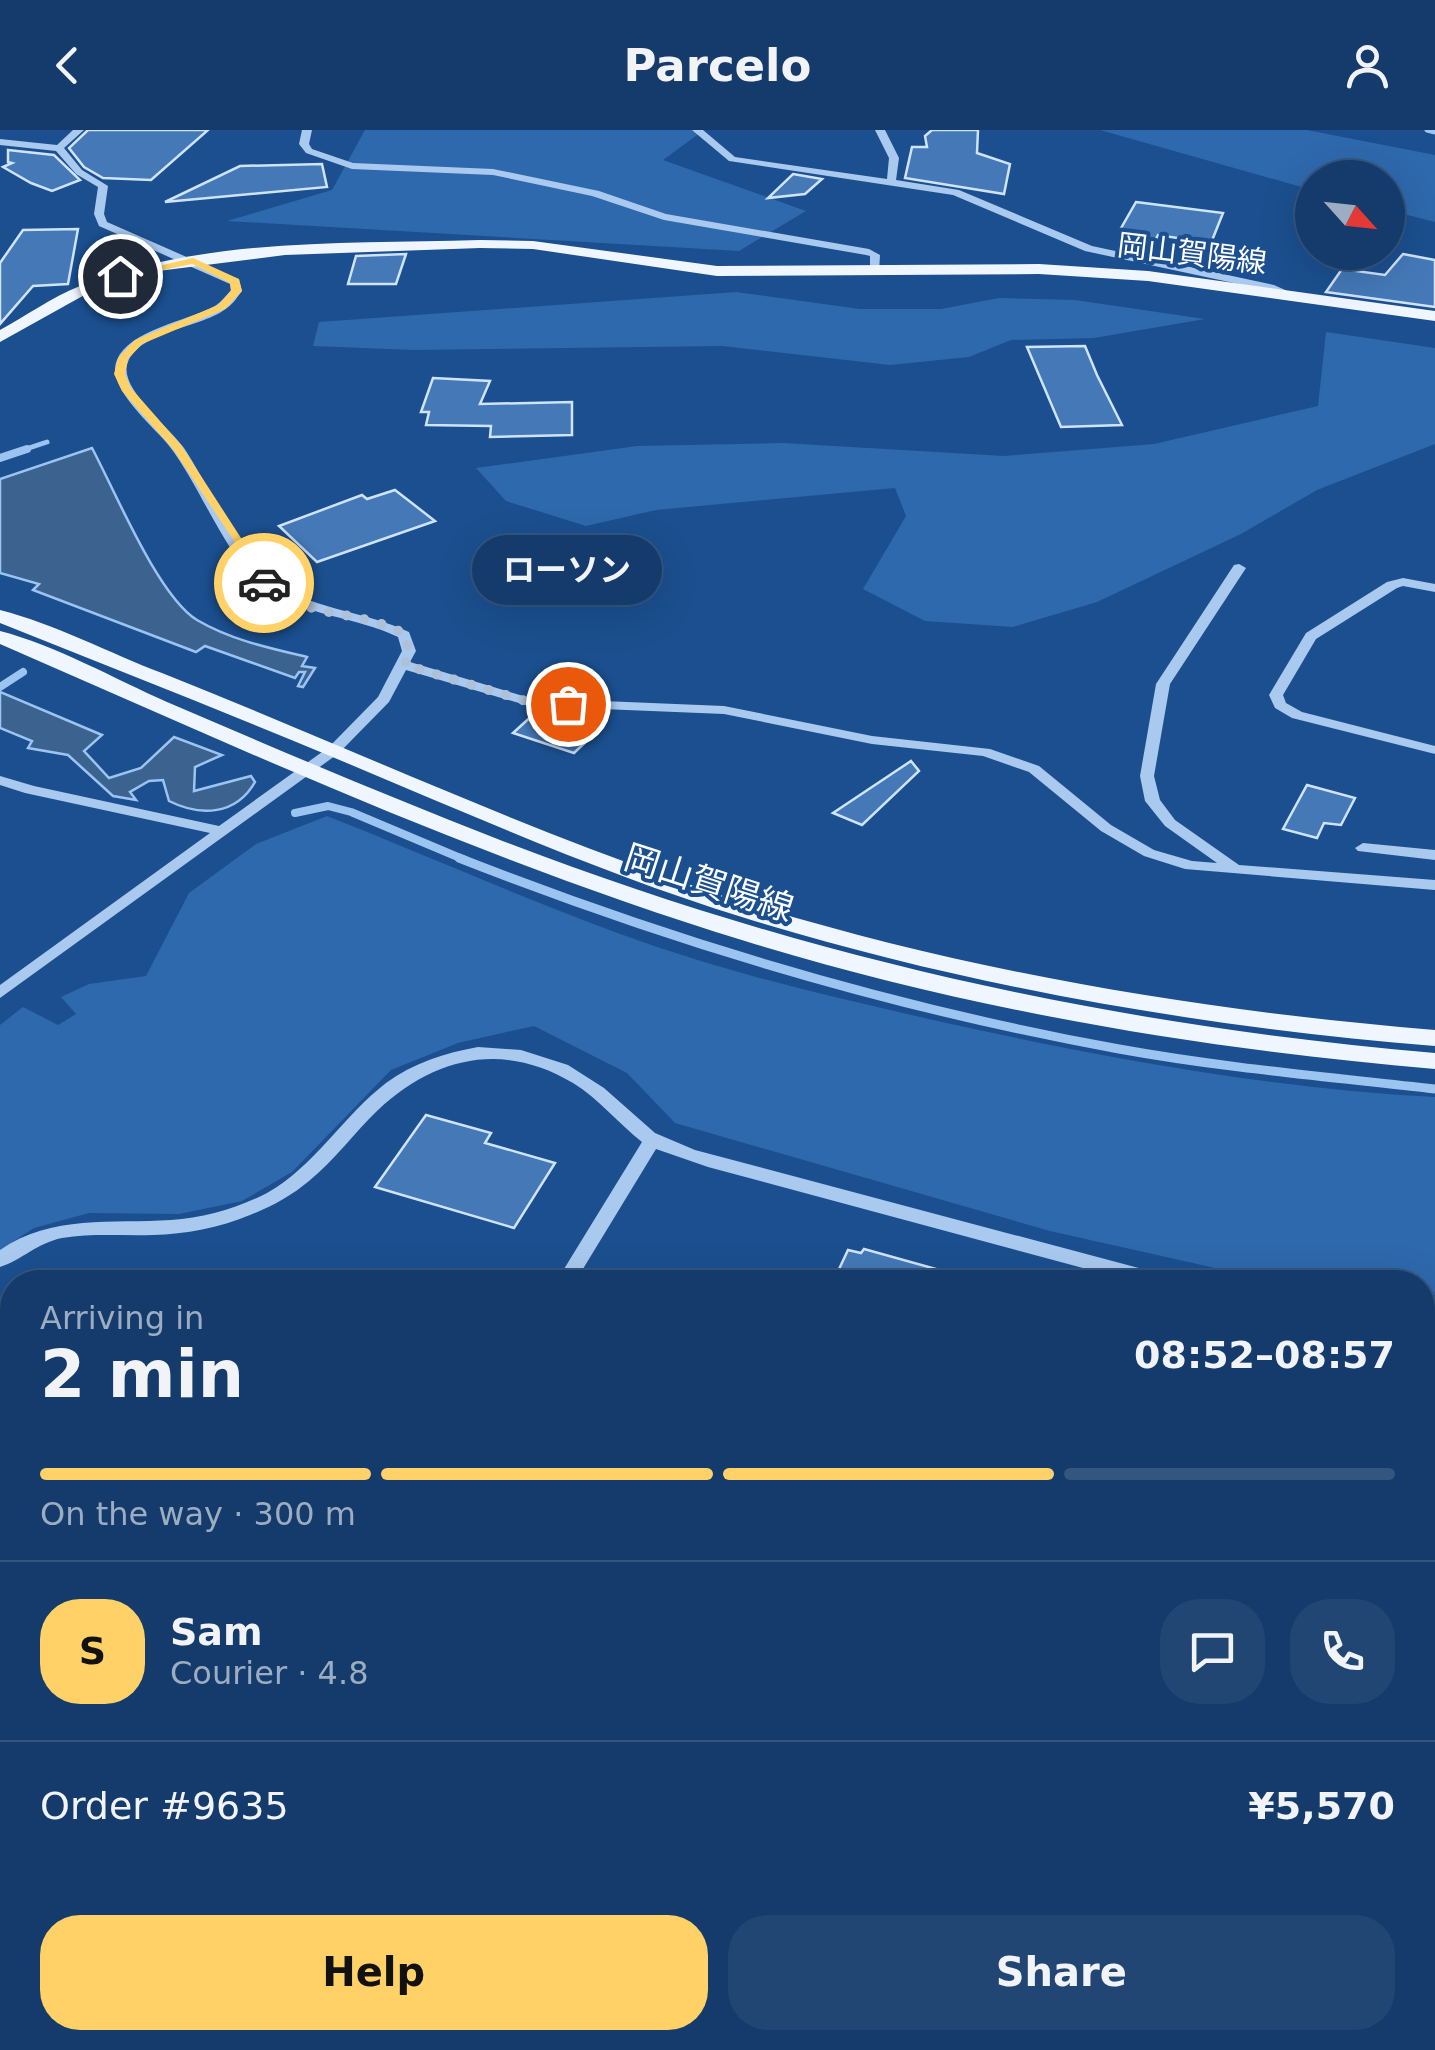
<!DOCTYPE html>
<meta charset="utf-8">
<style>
:root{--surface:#143b6b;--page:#214673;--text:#f1f3f6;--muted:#9dadc1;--line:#33557e;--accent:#ffd166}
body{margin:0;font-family:"DejaVu Sans","Noto Sans JP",sans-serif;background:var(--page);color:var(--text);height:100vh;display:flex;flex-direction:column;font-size:38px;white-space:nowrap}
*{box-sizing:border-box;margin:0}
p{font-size:32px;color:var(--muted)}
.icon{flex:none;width:55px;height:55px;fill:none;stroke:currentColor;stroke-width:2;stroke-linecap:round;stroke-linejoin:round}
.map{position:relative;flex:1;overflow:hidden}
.sheet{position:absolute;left:0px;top:1140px;width:1435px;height:780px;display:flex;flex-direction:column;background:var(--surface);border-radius:40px 40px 0 0;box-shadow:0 10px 40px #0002,0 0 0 2px var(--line)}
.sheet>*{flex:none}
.needle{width:65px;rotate:117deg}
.fabs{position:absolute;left:1295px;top:30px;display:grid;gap:20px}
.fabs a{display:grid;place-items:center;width:110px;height:110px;border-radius:50%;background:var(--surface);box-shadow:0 10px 40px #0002,0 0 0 2px var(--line);font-size:50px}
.pin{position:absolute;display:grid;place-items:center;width:85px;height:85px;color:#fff;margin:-42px;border:5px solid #fff;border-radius:50%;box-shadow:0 2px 10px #0007}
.courier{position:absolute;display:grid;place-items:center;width:100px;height:100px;margin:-50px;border:8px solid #ffd166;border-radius:50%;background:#fff;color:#222;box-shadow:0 2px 12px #0007}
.bubble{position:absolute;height:70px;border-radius:35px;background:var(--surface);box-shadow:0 10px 40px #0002,0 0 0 2px var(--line);font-size:32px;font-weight:700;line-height:70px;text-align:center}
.summary em{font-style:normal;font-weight:700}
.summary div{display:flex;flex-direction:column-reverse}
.summary{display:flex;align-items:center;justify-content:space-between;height:170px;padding:0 40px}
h1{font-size:65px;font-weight:700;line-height:75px}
.bar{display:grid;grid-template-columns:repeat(4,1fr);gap:15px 10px;align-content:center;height:120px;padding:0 40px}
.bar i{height:12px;border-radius:8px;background:var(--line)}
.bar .active{background:var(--accent)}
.bar p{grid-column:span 4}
.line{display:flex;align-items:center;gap:25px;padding:0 40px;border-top:2px solid var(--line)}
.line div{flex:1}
.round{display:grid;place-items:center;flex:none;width:105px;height:105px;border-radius:40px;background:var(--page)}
.button{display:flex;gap:20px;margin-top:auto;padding:20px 40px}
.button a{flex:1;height:115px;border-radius:40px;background:var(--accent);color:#111;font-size:40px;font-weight:700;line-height:115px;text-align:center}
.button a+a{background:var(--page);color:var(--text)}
header{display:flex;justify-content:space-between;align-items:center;height:130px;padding:0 40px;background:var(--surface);font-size:45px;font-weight:700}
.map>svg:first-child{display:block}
</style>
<header><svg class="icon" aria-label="back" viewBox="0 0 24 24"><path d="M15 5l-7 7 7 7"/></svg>Parcelo<svg class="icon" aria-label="person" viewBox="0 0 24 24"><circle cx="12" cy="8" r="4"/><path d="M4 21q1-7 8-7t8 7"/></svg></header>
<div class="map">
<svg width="1435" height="1920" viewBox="0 0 1435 1920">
<rect width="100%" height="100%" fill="#1b4f8f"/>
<g fill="#2e69ad">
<path d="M 365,0 L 704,0 L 663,30 L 806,81 L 739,121 L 227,91 L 332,60 Z"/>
<path d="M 1100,0 L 1307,0 L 1435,25 L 1435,92 L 1388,80 L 1388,48 L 1312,48 L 1312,60 Z"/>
<path d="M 736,162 L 860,179 L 941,179 L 999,168 L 1075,170 L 1205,189 L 1094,208 L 1011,210 L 969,227 L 890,235 L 722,216 L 414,220 L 313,216 L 319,192 Z"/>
<path d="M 1326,202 L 1435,218 L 1435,314 L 1317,360 L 1241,404 L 1097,472 L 1013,497 L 925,491 L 863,459 L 906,386 L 895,358 L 656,380 L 586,396 L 506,371 L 476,338 L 637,316 L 783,313 L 1004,326 L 1154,314 L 1318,276 Z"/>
<path d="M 327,686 C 444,732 559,785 679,824 C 765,852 854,872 942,892 C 1104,928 1269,958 1435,967 L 1435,1165 L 1423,1164 L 1422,1152 L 1273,1151 L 1050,1101 L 675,993 L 627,943 L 534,896 L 458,913 L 391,940 L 292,1042 L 242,1071 L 179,1084 L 89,1083 L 34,1098 L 0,1120 L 0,895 L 23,877 L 58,895 L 76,884 L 61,867 L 89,854 L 146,846 L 189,763 L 256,714 Z"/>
</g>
<g fill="#3c6290" stroke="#9cc4f0" stroke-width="2.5">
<path d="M 92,318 C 115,361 158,466 197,490 C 231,510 269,518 307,527 L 302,536 L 315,538 L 303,557 L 298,556 L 305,542 L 299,542 L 295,548 L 205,516 L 196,522 L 33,460 L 39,454 L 0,443 L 0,349 Z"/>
<path d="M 0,562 L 102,605 L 84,621 L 109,648 L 141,638 L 174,607 L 222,625 L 195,637 L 194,661 L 251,646 L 255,652 C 236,685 201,687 169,671 L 163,650 L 149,651 L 130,662 L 136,670 L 113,666 L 68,625 L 28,618 L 32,611 L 0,598 Z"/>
</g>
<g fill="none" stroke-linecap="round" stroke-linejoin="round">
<g stroke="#9cc4f0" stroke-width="5">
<path d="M 1427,0 L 1435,2"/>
<path d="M 20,321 L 47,312"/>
</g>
<g stroke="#9cc4f0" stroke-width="8">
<path d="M 0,328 L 27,319"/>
<path d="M 0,557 L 23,542"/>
<path d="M 295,683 L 328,676 L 351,682 L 465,730"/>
</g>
<path stroke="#9cc4f0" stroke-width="9" d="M 459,728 C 673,812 893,878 1119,919 C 1224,938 1330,947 1435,959"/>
</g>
<g fill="#4478b7" stroke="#cfe3fa" stroke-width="2.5">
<path d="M 88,0 L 208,0 L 151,50 L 103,48 L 84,37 L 69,18 Z"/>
<path d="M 932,0 L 978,0 L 977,23 L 1010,34 L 1004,64 L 905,48 L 912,17 L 927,17 L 925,6 Z"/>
<path d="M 8,20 L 54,25 L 80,50 L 52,61 L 31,53 L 3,37 L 12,33 L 8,32 Z"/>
<path d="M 322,34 L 327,57 L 165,72 L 240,36 Z"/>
<path d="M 793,44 L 822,49 L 805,64 L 768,68 Z"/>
<path d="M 1136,72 L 1223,83 L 1211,113 L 1158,105 L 1147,124 L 1142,123 L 1139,102 L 1120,100 Z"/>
<path d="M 78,99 L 68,154 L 33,156 L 0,194 L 0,133 L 23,100 Z"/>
<path d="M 406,124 L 396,154 L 348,154 L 356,126 Z"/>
<path d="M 1403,124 L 1435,130 L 1435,177 L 1326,162 L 1342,139 L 1385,145 Z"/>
<path d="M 1085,216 L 1097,245 L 1122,295 L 1061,297 L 1027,217 Z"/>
<path d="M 433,248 L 490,251 L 480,274 L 572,272 L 572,305 L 490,307 L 491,296 L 426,295 L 429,282 L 421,282 Z"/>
<path d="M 395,360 L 435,391 L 317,432 L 279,396 L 362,365 L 367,369 Z"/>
<path d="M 535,583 L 596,602 L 574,623 L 513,603 Z"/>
<path d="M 911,631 L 919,641 L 862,695 L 833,683 Z"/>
<path d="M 1307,655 L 1355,668 L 1341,695 L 1324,693 L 1317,708 L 1283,699 Z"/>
<path d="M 426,985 L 491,1003 L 485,1013 L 555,1033 L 514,1098 L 375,1057 Z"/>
<path d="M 864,1119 L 961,1146 L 960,1152 L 833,1152 L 848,1120 L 861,1123 Z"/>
</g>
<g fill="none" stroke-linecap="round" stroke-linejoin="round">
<g fill="#a9c9ee" fill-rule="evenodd">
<path d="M 73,0 L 84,0 L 64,18 L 82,40 L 108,56 L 104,84 L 107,92 L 239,150 L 242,161 C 238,166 233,174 227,178 C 202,198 141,200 128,232 C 117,257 169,297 184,318 C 208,354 245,435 279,456 C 318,480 367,482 409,502 L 416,521 L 410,532 L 530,568 L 724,576 L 872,606 L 990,619 L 1039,636 L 1111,695 L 1154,720 L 1192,731 L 1217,733 L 1165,696 L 1145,671 L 1140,646 L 1156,554 L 1234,435 L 1239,434 L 1246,438 L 1170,554 L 1154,646 L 1160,670 L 1175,690 L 1239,735 L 1435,750 L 1435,760 L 1185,739 L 1144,726 L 1101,701 L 1029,642 L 983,626 L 872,614 L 724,584 L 529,576 L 406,540 L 389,572 L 339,623 L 0,868 L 0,855 L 210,703 L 25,663 L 0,655 L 0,646 L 34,656 L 219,696 L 329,617 L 378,567 L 402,521 L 398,507 C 357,487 307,486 269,461 C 230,437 200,355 170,317 C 154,296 105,258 117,230 C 129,200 187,191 215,176 C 221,172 226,166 231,160 L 230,154 L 99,96 L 94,84 L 98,57 L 76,44 L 56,21 L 0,15 L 0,9 L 57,15 Z"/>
<path d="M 302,0 L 312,0 L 309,14 L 312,19 L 353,33 L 493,39 L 599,61 L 666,84 L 869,119 L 880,125 L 879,142 L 870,144 L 870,126 L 866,125 L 664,90 L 592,66 L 493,45 L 352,39 L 306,23 L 299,14 Z"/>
<path d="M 692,0 L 703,0 L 735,27 L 887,49 L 889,28 L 875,0 L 885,0 L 899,28 L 896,50 L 959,60 L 1092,116 L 1274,155 L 1303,168 L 1298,171 L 1271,161 L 1085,121 L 953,65 L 729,31 Z"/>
<path d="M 1403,448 L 1435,454 L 1435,462 L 1403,456 L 1397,458 L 1316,509 L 1283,565 L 1286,573 L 1302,582 L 1435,616 L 1435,624 L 1292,588 L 1275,578 L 1269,565 L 1306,503 L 1387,452 Z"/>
<path d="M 1363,713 L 1435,720 L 1435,730 L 1358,721 L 1355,718 Z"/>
<path d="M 478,917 L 521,920 L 568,935 L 604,958 L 655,1003 L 695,1020 L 1165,1145 L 1172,1147 L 1175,1152 L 1138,1152 L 1120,1148 L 708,1037 L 656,1019 L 575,1152 L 556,1152 L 642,1012 C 618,993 599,969 573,953 C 503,911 435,927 378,980 C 354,1003 335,1030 309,1051 C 291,1066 271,1077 250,1085 C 219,1098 186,1104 153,1105 C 123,1106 92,1103 62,1108 C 37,1113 22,1130 0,1137 L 0,1120 C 52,1084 112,1094 171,1090 C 204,1088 238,1078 267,1063 C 315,1036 343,986 386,953 C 413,933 445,923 478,917 Z"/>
<path d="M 1422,1185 L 1435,1186 L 1435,1200 L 1422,1199 Z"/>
<path d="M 0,1345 L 7,1347 L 12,1358 L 12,1390 L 5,1387 L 0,1377 Z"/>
<path d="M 12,1502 L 12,1527 L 0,1536 L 0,1509 Z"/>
<path d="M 1435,1723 L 1435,1760 L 1431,1769 L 1422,1772 L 1422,1734 L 1427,1726 Z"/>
<path d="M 0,1837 C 17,1844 13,1863 12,1879 L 0,1871 Z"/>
<path d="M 37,1908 L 69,1908 L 77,1920 L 45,1920 Z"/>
<path d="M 555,1908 L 582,1908 L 588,1920 L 561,1920 Z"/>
<path d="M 1344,1908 L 1372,1908 L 1366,1920 L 1337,1920 Z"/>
</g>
<g fill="#f0f6ff" fill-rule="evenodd">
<path d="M 480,110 L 533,111 L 717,136 L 1039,134 L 1148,141 L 1435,181 L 1435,191 L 1148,151 L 1039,144 L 717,146 L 533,119 L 480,118 L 285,125 L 158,141 L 88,163 L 0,212 L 0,200 C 26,186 52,167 80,156 C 205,107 348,114 480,110 Z"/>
<path d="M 0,480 C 55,494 109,523 162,543 C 305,600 445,663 588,718 C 860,823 1146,876 1435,900 L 1435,916 C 1201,897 970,857 745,788 C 602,744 467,683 330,626 C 220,580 110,537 0,493 Z"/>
<path d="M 0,501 C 55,515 115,549 167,572 C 276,619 385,665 495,708 C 802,827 1108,895 1435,923 L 1435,939 C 1201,919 970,880 745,811 C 489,733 245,621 0,514 Z"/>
</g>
</g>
<path fill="#ffd166" d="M 193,128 L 239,149 L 242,161 L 225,179 L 142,214 L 128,229 L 125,244 L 131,258 L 181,315 L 270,453 L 264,456 L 173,319 L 122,261 L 114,244 L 118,228 L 135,210 L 218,175 L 231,161 L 230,153 L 192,134 L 120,149 L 115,146 Z"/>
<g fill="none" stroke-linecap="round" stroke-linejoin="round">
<path stroke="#afc1d8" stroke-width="10" stroke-dasharray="0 18" d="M 264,453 C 302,489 361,479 404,504 L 409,521 L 405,535 L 529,572 L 568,574"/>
</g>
<g text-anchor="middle" stroke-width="8" stroke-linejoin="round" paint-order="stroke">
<g font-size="30" fill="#fff" stroke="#1b4f8f">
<text transform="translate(1192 124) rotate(7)" y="10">岡山賀陽線</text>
</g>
<g font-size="35" fill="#fff" stroke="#1b4f8f">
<text transform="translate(709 753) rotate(18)" y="12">岡山賀陽線</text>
</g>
</g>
</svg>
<div class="fabs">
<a><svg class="needle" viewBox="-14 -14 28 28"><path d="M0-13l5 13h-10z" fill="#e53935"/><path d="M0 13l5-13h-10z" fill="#9dadc1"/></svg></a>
</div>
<div class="pin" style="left:568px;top:574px;background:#ea580c"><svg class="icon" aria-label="bag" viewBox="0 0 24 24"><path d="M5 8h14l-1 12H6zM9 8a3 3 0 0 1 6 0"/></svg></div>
<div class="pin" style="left:120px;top:146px;background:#1f2937"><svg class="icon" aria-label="home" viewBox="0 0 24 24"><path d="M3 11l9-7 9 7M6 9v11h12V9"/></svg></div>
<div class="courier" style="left:264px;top:453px"><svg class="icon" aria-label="car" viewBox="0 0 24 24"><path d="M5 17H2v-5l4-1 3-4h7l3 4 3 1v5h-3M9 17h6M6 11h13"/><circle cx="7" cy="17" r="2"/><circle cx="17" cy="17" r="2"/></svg></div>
<div class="bubble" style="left:472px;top:405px;width:190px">ローソン</div>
<section class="sheet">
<div class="summary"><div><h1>2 min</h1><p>Arriving in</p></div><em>08:52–08:57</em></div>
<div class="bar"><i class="active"></i><i class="active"></i><i class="active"></i><i></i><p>On the way · 300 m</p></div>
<div class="line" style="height:180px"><b class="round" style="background:var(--accent);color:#111">S</b><div><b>Sam</b><p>Courier · 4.8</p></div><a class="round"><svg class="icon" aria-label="chat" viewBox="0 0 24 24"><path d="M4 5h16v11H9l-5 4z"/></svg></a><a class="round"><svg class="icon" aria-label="phone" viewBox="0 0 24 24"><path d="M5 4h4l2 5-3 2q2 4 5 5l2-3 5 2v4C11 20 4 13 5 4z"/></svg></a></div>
<div class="line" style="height:130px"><div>Order #9635</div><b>¥5,570</b></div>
<div class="button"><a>Help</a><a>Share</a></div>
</section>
</div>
